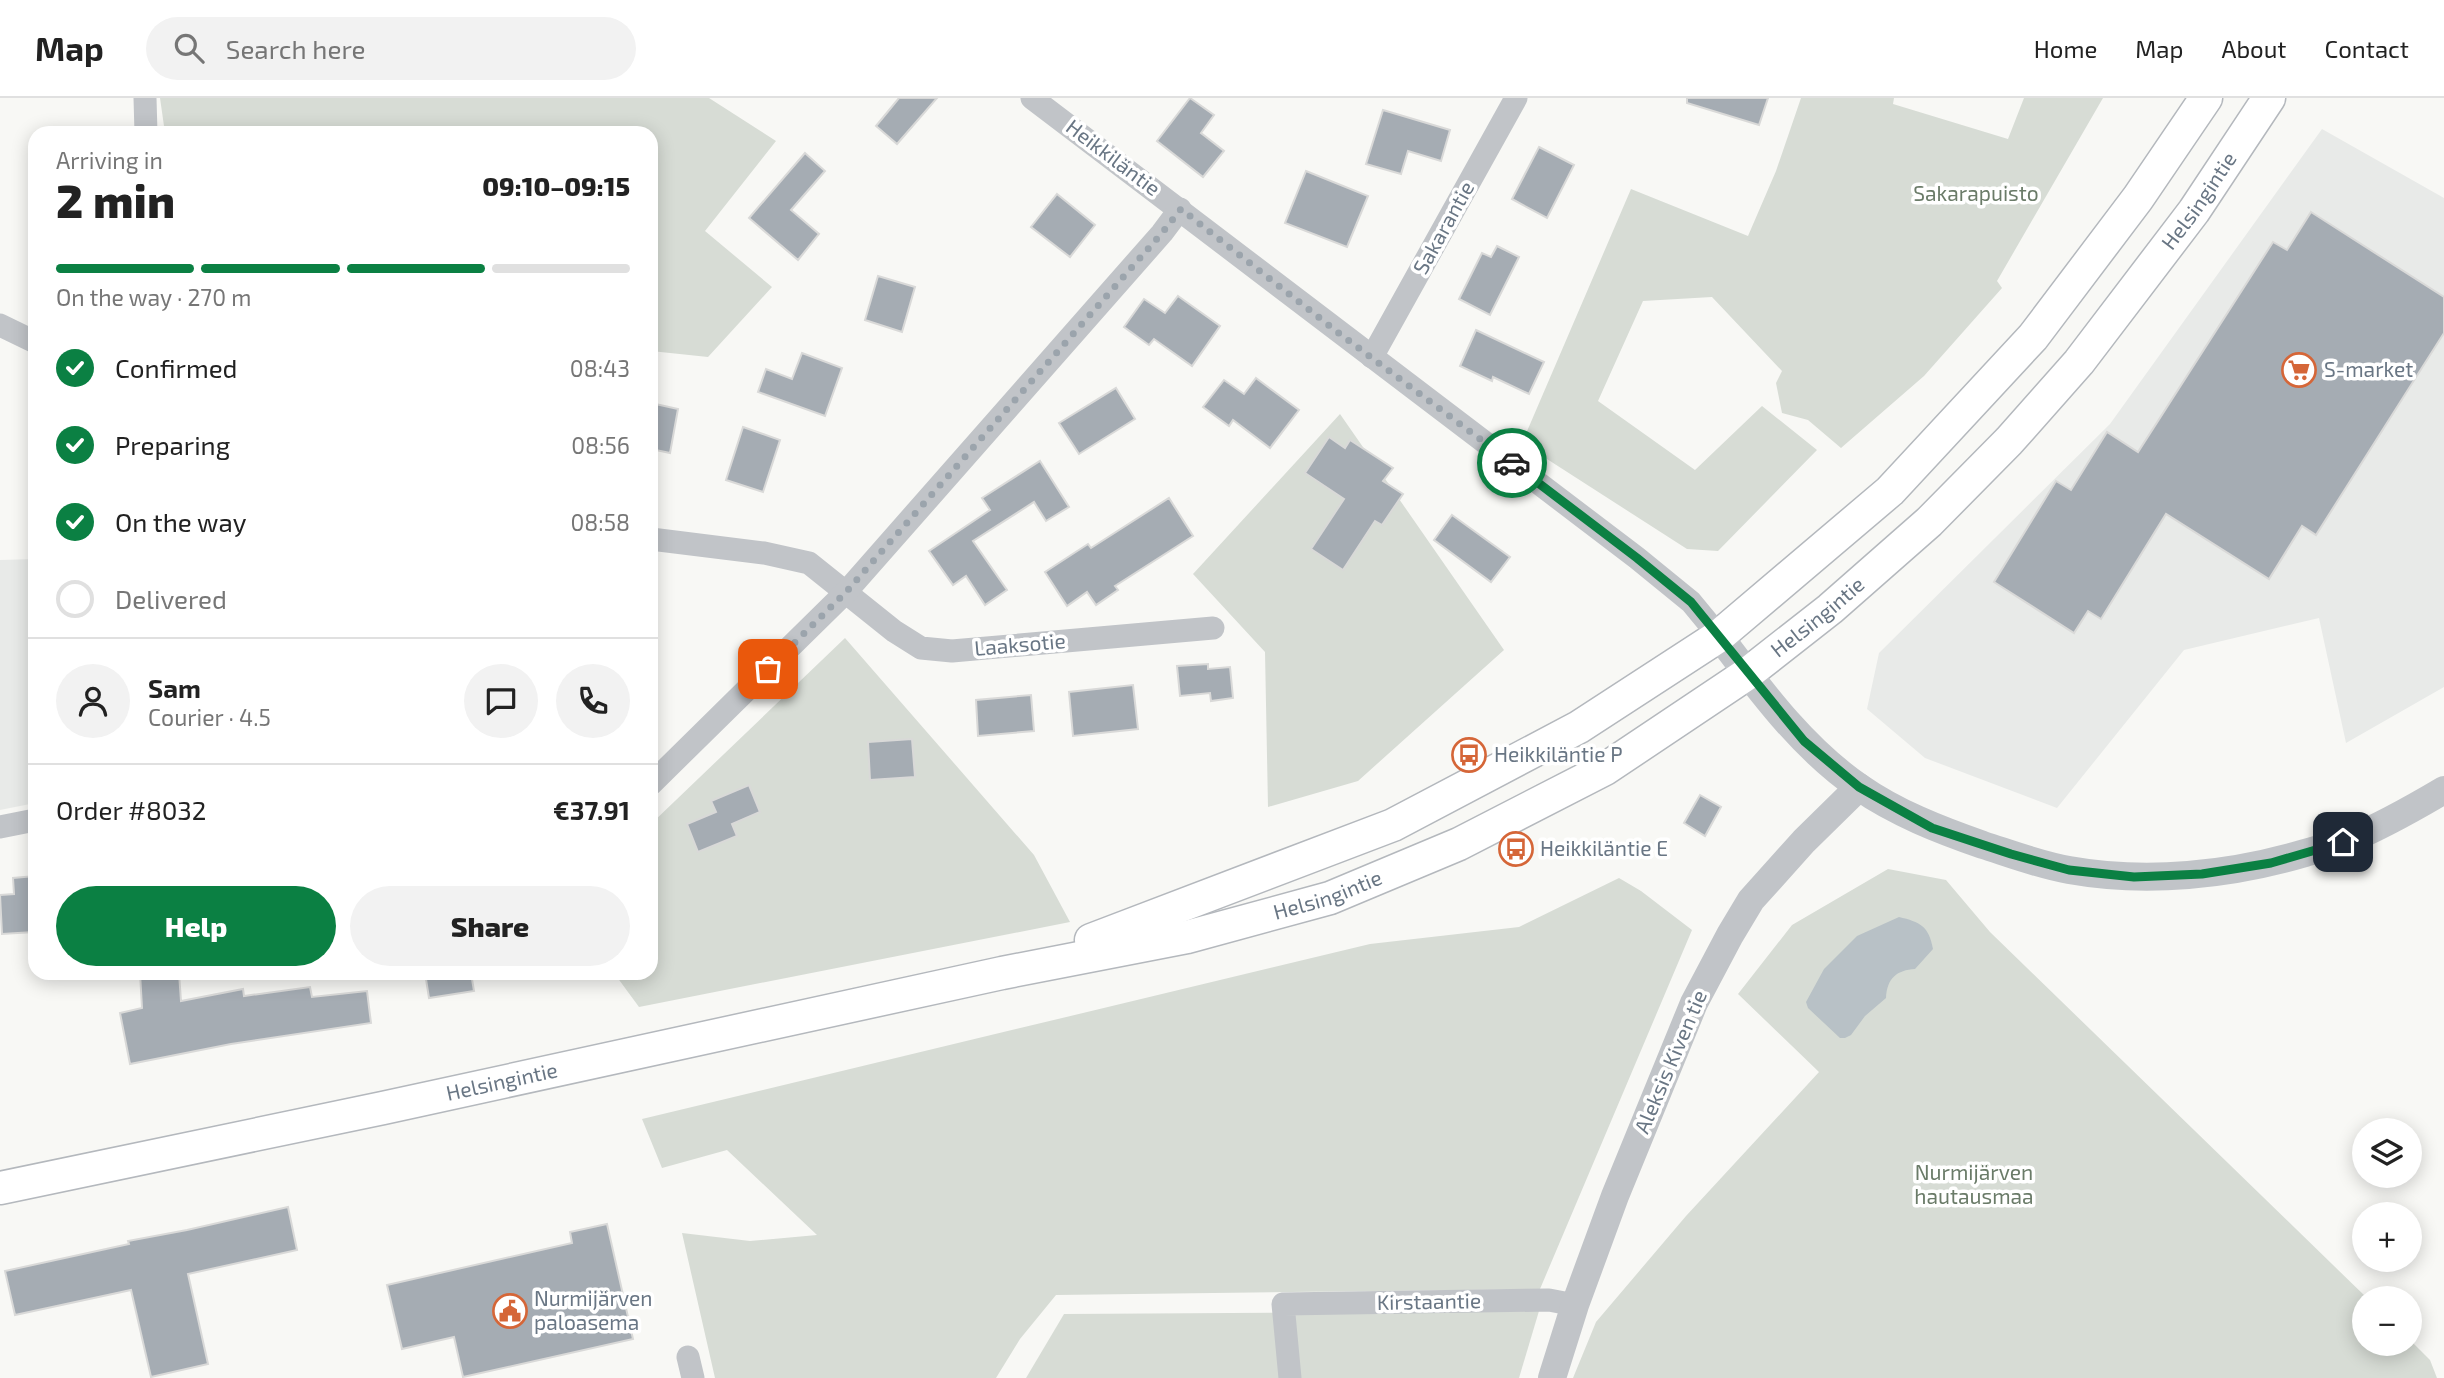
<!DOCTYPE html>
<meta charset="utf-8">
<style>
:root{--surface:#fff;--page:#f2f2f2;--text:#222;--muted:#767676;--line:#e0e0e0;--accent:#0b8043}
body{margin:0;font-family:"Exo 2",sans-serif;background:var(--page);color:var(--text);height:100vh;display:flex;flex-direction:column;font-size:26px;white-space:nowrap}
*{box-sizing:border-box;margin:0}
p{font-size:23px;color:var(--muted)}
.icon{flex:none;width:38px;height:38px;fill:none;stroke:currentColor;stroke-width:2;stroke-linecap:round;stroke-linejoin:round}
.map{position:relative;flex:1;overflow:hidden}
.details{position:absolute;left:28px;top:28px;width:630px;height:854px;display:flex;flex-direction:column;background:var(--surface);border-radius:21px;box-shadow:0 4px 18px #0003}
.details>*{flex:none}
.controls{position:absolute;left:2352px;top:1020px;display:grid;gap:14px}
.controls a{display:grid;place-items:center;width:70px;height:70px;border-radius:50%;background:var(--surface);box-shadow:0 4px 18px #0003;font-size:35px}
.pin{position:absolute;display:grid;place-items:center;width:60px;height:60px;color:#fff;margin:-30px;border-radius:14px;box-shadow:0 4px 10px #0006}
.courier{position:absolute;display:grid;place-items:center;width:70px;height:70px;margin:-35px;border:5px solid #0b8043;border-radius:50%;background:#fff;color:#222;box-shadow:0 2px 9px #0007}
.headline em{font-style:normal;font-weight:800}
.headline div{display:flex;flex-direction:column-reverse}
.headline{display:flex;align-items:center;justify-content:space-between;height:119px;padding:0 28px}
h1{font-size:46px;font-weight:800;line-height:52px}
.bar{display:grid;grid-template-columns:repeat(4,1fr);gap:10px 7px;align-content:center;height:84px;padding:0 28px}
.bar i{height:9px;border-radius:5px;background:var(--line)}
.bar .current{background:var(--accent)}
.bar p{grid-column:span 4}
.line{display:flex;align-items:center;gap:18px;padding:0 28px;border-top:2px solid var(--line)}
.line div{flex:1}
.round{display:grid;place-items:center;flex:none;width:74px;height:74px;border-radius:37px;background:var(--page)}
ol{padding:0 28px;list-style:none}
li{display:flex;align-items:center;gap:21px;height:77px}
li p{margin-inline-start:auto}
li .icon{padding:7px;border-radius:50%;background:var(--accent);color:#fff;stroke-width:4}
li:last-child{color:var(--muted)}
li i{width:38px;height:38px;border:4px solid var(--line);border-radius:50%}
.button{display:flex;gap:14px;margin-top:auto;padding:14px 28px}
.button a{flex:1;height:80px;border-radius:42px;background:var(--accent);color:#fff;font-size:28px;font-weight:800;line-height:80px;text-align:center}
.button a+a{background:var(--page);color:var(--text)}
header{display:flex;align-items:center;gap:42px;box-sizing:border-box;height:98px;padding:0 35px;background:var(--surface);border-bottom:2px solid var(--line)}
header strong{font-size:33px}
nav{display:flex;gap:38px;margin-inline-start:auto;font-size:24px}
.search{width:490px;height:63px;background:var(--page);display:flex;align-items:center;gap:18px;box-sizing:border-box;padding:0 24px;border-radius:38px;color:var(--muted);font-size:26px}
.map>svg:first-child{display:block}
</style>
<header>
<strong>Map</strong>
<div class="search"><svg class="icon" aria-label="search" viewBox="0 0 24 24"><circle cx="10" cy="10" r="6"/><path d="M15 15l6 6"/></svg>Search here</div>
<nav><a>Home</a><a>Map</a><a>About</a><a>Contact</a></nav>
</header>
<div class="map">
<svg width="2444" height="1280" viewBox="0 0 2444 1280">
<rect width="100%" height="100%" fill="#f8f8f5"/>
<g fill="#e8eae8">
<path d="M 2322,31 L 2444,100 L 2444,589 L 2346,645 L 2319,520 L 2184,552 L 2057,710 L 1925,660 L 1867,611 L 1879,555 L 2110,326 Z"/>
<path d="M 35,461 L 35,705 L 0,712 L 0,462 Z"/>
</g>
<g fill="#d7dcd5">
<path d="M 160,0 L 709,0 L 776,43 L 705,133 L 772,189 L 708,259 L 651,253 L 651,35 L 165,35 Z"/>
<path d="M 1801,0 L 1894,0 L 1893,6 L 2008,41 L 2024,0 L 2103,0 L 1997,183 L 2002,190 L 1924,278 L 1841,350 L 1808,322 L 1782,315 L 1776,285 L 1782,273 L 1712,199 L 1643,203 L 1598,303 L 1695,372 L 1762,308 L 1817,352 L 1718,453 L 1687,451 L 1522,345 L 1631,91 L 1748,138 L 1776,73 Z"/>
<path d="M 1340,316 L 1504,552 L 1358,683 L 1268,709 L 1265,554 L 1193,476 Z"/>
<path d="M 845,540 L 1034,757 L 1070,824 L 639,909 L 614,875 L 651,875 L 651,726 Z"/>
<path d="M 1888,771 L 1946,782 L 1990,834 L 2367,1200 L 2364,1200 L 2364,1246 L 2410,1246 L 2410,1242 L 2430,1262 L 2437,1280 L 1573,1280 L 1596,1224 L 1686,1118 L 1819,974 L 1738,896 L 1792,827 Z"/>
<path d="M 1619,780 L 1641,793 L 1692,832 L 1540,1191 L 1056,1197 L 1020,1241 L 996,1280 L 715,1280 L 682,1135 L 750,1143 L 817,1137 L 727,1052 L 662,1070 L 642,1021 L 1370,846 L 1519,829 Z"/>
<path d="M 1539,1213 L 1519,1280 L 1026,1280 L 1064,1216 Z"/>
</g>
<path fill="#b8c1c6" d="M 1899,819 C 1920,824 1929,828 1933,851 L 1915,871 C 1897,872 1887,880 1886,900 L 1865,918 L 1851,937 L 1845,940 L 1840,940 L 1808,910 L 1806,904 L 1824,871 L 1857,838 Z"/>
<g fill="#a5acb3" stroke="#d9d9d8" stroke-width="2">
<path d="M 899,0 L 937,0 L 897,46 L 876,28 Z"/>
<path d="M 1190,0 L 1214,17 L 1201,35 L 1224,53 L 1203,79 L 1157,43 Z"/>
<path d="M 1687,0 L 1768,0 L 1759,27 L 1687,5 Z"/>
<path d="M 1383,12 L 1450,32 L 1441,63 L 1408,53 L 1401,76 L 1366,66 Z"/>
<path d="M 1539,49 L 1574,67 L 1547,120 L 1512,101 Z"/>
<path d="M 805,55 L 825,73 L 791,112 L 819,136 L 798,162 L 749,120 Z"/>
<path d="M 1306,73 L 1368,98 L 1347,149 L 1285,125 Z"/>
<path d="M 1057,96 L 1095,127 L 1070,159 L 1031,129 Z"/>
<path d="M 2311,114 L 2444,199 L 2444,235 L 2316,437 L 2302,428 L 2269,481 L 2166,416 L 2101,521 L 2088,513 L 2074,535 L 1994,484 L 2056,383 L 2071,392 L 2107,334 L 2138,354 L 2273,144 L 2287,152 Z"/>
<path d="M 1497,148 L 1519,159 L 1490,217 L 1459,201 L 1482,155 L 1491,159 Z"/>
<path d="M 878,178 L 915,189 L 902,234 L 865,222 Z"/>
<path d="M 1178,198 L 1220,228 L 1192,268 L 1154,241 L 1149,247 L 1124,229 L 1144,201 L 1165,215 Z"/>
<path d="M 1476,232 L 1544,264 L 1529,296 L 1493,279 L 1492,283 L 1460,268 Z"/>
<path d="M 802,255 L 842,270 L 825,318 L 758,294 L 766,271 L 792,281 Z"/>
<path d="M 1256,280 L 1299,312 L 1270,350 L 1233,322 L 1229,328 L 1203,309 L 1224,282 L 1244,296 Z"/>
<path d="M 1116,290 L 1135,321 L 1079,356 L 1059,325 Z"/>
<path d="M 651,305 L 678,311 L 670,355 L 651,351 Z"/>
<path d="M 743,329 L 780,342 L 763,394 L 726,382 Z"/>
<path d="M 1329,339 L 1345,350 L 1350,342 L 1393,370 L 1383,383 L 1403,396 L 1382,427 L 1375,423 L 1343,472 L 1311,451 L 1344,401 L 1305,375 Z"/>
<path d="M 1040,363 L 1069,409 L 1046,423 L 1034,404 L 973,443 L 1007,492 L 985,507 L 966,478 L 953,487 L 929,453 L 990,412 L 982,400 Z"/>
<path d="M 1169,400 L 1193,438 L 1115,488 L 1118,492 L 1096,507 L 1087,494 L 1067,508 L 1045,474 L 1088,446 L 1091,450 Z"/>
<path d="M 1452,417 L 1510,459 L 1491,484 L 1434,442 Z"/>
<path d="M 1208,566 L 1208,571 L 1230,569 L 1233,600 L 1211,603 L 1210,595 L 1180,598 L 1177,568 Z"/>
<path d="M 1133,587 L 1138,631 L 1073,638 L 1069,594 Z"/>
<path d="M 1031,597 L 1034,633 L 978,638 L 976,602 Z"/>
<path d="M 912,641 L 915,679 L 870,682 L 868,644 Z"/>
<path d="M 749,687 L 760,714 L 732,726 L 737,738 L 698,754 L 687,726 L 716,714 L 711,703 Z"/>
<path d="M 1700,697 L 1721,709 L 1705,738 L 1684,725 Z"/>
<path d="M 35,778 L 34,834 L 2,836 L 0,797 L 14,796 L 13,780 Z"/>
<path d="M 140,875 L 179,875 L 181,903 L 243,891 L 244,898 L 310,889 L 312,899 L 367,893 L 371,925 L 231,946 L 130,966 L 120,915 L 142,910 Z"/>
<path d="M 425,875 L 471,875 L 474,893 L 429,900 Z"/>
<path d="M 288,1109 L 297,1152 L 188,1176 L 208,1266 L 151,1279 L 131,1192 L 15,1217 L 5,1173 L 129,1146 L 128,1143 L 187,1132 Z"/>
<path d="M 607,1126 L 633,1241 L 463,1279 L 454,1239 L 402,1251 L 387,1187 L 572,1145 L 570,1134 Z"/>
</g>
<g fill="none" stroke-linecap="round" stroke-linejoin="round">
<g stroke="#b4b8bd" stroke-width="35">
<g id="secondary">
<path d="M 1091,842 L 1393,727 L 1579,629 L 1719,538 L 1890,393 L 2033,239 L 2138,100 L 2206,0"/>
<path id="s1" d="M 0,1090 L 383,1010 L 1002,875 L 1187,839 L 1330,800 L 1459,746 L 1605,671 L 1747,576 L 1830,511 L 1929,424 L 2009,343 L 2079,264 L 2194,113 L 2269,0"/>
</g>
</g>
<g stroke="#c1c4c8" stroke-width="23">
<path d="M 145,0 L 146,35"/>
<path d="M 1032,0 L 1637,460 L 1691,504 L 1719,538"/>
<path d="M 0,227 L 35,244"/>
<path d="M 1372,259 L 1516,0"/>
<path d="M 651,441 L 764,455 L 809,465 L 894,533 L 921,550 L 952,553 L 1213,530"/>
<path d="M 651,686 L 846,494 L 1162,135 L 1180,111"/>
<path d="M 0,729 L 35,722"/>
<path d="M 688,1259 L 693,1280"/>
<path d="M 1290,1280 L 1283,1206 L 1549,1202 L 1575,1207"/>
</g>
<g stroke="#c1c4c8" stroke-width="28">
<path d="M 1719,538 C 1760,592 1802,650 1859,689 C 1896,715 1940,732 1983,747 C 2011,756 2040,767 2069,772 C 2147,786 2230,777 2305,755 C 2318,751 2333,748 2346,743 C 2380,729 2412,711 2444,692"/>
<path d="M 1552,1280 L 1575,1207 L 1615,1098 L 1694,905 L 1730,837 L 1751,802 L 1804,743 L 1859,689"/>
</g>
<use href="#secondary" stroke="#fff" stroke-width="32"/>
</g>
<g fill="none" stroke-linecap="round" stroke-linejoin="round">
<path stroke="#9ba4ac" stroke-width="7" stroke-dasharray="0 12.6" d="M 768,571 L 846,494 L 1162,135 L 1181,111 L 1340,236 L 1512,365"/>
<path stroke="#0b8043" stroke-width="9" d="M 1512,365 L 1637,460 L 1691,504 L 1804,643 L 1859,689 L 1932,730 L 2011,756 L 2069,772 L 2134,779 L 2202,776 L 2271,765 L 2343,744"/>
</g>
<defs>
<g id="supermarket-ring" transform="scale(1.75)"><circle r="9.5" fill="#fff" stroke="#d56638" stroke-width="1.5"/><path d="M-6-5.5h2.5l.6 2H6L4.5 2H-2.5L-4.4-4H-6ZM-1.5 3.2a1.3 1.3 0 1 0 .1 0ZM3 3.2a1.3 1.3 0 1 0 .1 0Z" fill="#d56638"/></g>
<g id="bus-ring" transform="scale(1.75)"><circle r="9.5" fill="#fff" stroke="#d56638" stroke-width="1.5"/><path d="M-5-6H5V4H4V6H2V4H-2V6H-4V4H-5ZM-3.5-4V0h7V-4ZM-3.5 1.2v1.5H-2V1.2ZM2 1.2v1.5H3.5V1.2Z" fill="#d56638"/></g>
<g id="civic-ring" transform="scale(1.75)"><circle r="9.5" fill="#fff" stroke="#d56638" stroke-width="1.5"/><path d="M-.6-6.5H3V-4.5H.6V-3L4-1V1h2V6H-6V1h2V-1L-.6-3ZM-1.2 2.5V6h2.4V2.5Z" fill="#d56638"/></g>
</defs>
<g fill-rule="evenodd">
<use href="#supermarket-ring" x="2299" y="272"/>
<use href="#bus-ring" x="1469" y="657"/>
<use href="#bus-ring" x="1516" y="751"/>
<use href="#civic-ring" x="510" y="1213"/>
</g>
<g text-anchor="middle" stroke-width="7" stroke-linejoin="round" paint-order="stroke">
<g font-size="21" fill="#697684" stroke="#fff">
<text transform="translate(1113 60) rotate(37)" y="7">Heikkiläntie</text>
<text dy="7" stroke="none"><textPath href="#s1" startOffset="2494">Helsingintie</textPath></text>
<text transform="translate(1444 130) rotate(-61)" y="7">Sakarantie</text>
<text dy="7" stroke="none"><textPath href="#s1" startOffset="1927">Helsingintie</textPath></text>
<text transform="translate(1020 547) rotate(-5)" y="7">Laaksotie</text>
<text dy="7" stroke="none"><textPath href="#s1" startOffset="1360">Helsingintie</textPath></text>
<text transform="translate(1671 964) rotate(-67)" y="7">Aleksis Kiven tie</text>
<text dy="7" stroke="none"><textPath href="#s1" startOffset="513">Helsingintie</textPath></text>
<text transform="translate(1429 1204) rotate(-1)" y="7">Kirstaantie</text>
</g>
<g font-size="21" fill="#6a7b68" stroke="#fff">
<text x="1976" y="103">Sakarapuisto</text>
<text x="1974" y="1082">Nurmijärven<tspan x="1974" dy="24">hautausmaa</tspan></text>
</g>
<g font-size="21" fill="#697684" stroke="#fff" text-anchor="start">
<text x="2324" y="279">S-market</text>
<text x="1494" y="664">Heikkiläntie P</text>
<text x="1540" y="758">Heikkiläntie E</text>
<text x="534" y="1208">Nurmijärven<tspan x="534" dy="24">paloasema</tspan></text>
</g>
</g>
</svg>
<div class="controls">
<a><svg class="icon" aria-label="layers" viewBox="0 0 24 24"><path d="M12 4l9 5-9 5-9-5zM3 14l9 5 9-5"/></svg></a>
<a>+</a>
<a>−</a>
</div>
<div class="pin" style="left:768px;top:571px;background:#ea580c"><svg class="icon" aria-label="bag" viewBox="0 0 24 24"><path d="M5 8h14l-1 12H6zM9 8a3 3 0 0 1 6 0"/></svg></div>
<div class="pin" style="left:2343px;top:744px;background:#1f2937"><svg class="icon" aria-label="home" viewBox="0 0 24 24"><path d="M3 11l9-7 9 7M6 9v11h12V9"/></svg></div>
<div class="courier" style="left:1512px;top:365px"><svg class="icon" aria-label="car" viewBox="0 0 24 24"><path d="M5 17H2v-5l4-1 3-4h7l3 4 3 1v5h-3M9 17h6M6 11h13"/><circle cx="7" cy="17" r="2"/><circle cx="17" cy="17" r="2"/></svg></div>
<section class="details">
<div class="headline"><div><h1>2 min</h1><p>Arriving in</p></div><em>09:10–09:15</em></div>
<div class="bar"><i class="current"></i><i class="current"></i><i class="current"></i><i></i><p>On the way · 270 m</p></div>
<ol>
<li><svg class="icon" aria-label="check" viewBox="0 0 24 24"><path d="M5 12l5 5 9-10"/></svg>Confirmed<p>08:43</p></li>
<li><svg class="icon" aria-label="check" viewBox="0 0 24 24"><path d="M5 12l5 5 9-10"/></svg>Preparing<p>08:56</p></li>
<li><svg class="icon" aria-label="check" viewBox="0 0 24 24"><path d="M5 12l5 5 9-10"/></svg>On the way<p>08:58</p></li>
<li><i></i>Delivered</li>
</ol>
<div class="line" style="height:126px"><a class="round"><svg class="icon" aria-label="person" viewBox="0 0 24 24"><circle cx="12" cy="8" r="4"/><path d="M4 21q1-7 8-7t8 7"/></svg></a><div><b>Sam</b><p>Courier · 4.5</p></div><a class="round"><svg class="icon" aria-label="chat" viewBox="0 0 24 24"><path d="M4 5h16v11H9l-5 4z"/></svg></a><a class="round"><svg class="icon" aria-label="phone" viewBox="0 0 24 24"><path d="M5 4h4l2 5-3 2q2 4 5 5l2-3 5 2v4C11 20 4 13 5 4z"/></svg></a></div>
<div class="line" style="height:91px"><div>Order #8032</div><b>€37.91</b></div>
<div class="button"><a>Help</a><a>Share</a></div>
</section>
</div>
